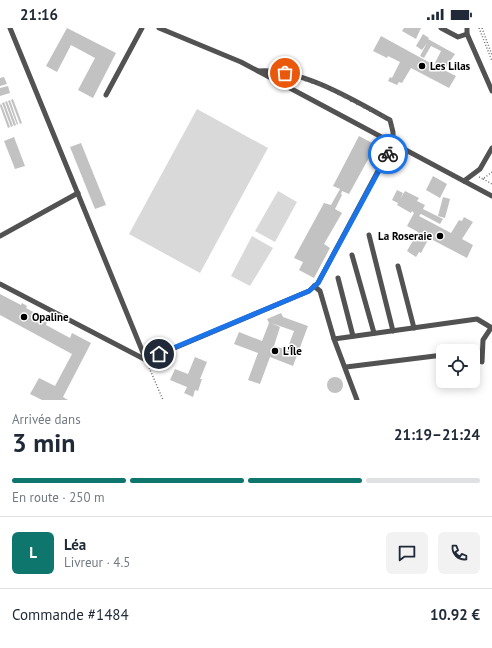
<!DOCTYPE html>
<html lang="fr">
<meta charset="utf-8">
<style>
:root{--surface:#fff;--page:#f2f2f3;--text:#1f2937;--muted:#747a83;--line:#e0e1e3;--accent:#0f766e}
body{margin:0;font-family:"PT Sans",sans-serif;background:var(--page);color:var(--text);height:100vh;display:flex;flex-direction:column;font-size:15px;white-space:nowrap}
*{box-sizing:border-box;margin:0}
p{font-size:13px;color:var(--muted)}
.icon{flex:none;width:22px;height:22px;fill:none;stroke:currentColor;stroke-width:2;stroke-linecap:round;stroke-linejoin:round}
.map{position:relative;height:372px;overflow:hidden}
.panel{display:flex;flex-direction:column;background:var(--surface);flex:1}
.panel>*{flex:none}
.controls{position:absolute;left:436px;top:316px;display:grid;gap:8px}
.controls a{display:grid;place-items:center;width:44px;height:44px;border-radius:6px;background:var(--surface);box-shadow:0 2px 10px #0003;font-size:20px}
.pin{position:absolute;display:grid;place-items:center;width:34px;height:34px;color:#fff;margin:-17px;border:2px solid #fff;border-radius:50%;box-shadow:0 1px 4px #0007}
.courier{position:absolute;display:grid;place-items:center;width:40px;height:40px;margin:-20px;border:3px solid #1a73e8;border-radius:50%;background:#fff;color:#222;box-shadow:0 1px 5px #0007}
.head em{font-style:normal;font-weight:600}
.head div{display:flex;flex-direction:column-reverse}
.head{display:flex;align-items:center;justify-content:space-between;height:68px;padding:0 12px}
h1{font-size:26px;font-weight:600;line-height:30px}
.bar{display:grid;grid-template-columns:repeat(4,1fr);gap:6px 4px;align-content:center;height:48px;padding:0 12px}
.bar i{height:5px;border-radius:3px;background:var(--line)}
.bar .active{background:var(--accent)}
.bar p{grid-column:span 4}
.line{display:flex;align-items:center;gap:10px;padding:0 12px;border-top:1px solid var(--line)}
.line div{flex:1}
.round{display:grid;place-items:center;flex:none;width:42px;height:42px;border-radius:6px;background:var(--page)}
.status{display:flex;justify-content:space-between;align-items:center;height:28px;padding:0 20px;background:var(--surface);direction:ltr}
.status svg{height:11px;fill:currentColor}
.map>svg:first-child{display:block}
</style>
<div class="status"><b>21:16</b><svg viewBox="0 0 49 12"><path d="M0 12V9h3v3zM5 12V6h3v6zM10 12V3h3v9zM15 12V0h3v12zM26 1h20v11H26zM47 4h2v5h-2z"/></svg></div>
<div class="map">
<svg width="492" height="372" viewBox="0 0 492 372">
<rect width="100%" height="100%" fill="#fff"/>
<g fill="#d9d9d9">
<path d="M 197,81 L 268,120 L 200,245 L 129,206 Z"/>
<path d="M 278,163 L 297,174 L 275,214 L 255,203 Z"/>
<path d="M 252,208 L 273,220 L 250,258 L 231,248 Z"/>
</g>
<g fill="#c2c2c2" fill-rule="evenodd">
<path d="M 67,0 L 116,25 L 93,70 L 78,62 L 95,30 L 71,17 L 57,44 L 46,38 Z"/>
<path d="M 404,0 L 421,0 L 416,11 L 402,3 Z"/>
<path d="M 423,6 L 429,10 L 428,11 L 455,26 L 444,42 L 456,48 L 449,60 L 411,40 L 402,55 L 399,54 L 397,57 L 388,53 L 390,49 L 392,50 L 400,34 L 388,28 L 387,30 L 373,23 L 381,8 L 434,37 L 441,23 L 431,18 L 424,30 L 420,28 L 427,15 L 422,22 L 416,18 Z"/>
<path d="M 4,49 L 7,56 L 0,58 L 0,50 Z"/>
<path d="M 8,58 L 10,65 L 0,68 L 0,60 Z"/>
<path d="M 13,71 L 22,95 L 20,96 L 11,72 Z"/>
<path d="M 10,72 L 18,96 L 17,97 L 8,73 Z"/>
<path d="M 7,73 L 16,97 L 14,98 L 5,74 Z"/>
<path d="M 4,74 L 13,98 L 11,99 L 2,75 Z"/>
<path d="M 1,75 L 10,99 L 8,100 L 0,78 Z"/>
<path d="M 359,108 L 376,117 L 349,166 L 342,163 L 341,166 L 342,167 L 335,181 L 342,185 L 324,216 L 330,220 L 314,250 L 299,242 L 303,234 L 294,230 L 324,175 L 331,177 L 340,161 L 333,158 Z"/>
<path d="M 14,109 L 25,138 L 15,141 L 4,113 Z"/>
<path d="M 81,115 L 106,177 L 95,181 L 70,119 Z"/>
<path d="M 433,148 L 447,156 L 440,170 L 426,162 Z"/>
<path d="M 397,162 L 403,165 L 400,171 L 405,163 L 419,170 L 417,173 L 425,177 L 423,181 L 443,191 L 440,196 L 421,186 L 419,188 L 451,205 L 459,192 L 462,193 L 464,189 L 473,194 L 462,211 L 473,217 L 467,230 L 429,210 L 421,225 L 419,224 L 416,229 L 407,223 L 418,204 L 407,198 L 414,185 L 412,183 L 411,185 L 397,177 L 398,175 L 392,172 Z"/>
<path d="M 443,169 L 450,171 L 445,190 L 438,188 Z"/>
<path d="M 0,266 L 21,277 L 22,275 L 27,278 L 26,280 L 48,292 L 46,297 L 70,310 L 72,305 L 91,315 L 63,369 L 68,372 L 42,372 L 30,366 L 39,350 L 55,358 L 72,326 L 0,287 Z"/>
<path d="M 281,285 L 283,289 L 308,298 L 293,338 L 270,329 L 260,356 L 248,352 L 258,325 L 234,316 L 239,304 L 262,313 L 269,295 L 267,291 ZM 271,295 L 294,303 L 287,322 L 274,318 L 280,299 Z"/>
<path d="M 195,329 L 207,334 L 200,351 L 202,351 L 198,363 L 195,362 L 193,369 L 184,365 L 187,359 L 170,352 L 175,341 L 188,346 Z"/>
<circle cx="335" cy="357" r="8"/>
</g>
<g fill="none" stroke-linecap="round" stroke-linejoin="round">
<g stroke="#747474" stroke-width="1.5" stroke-dasharray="1 2" stroke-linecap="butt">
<path d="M 479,0 L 492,33"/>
<path d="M 482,0 L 492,27"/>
<path d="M 479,149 L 483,151 L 492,144"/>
<path d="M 483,151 L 492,156"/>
<path d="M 148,337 L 163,372"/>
</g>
<g stroke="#525252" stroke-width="5">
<path d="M 10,0 L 146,332"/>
<path d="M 159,0 L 241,34 L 492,168"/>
<path d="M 441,0 L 458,9 L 467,6"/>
<path d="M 467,0 L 467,6 L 492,63"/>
<path d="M 106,67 L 142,0"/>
<path d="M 464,153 L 480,141 L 492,120"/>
<path d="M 369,207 L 393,303"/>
<path d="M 0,208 L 78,165"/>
<path d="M 352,227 L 374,305"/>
<path d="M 398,238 L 414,300"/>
<path d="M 338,250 L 353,308"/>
<path d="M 0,256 L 146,332 L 309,263 L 318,255 L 393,115 L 393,104 L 390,92 C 354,72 299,39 258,43"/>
<path d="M 314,258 L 320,263 L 334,311 L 357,372"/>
<path d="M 334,311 L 477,291 L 492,300"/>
<path d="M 473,324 L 481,323"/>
<path d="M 482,334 L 483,312 L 491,300"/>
<path d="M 346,339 L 443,327"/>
</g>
</g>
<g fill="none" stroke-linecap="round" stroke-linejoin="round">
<path stroke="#595959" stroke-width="4" stroke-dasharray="0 7.2" d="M 285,45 L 323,57 L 390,92 C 394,106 395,112 388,126"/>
<path stroke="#1a73e8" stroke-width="5" d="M 159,326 L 309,263 L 318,255 L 388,126"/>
</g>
<g fill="#000" stroke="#fff" stroke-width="1.5">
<circle cx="422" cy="38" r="4"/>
<circle cx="440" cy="208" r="4"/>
<circle cx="24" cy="289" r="4"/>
<circle cx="275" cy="323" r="4"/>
</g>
<g text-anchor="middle" stroke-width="3" stroke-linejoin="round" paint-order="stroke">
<g font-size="11" font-weight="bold" fill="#000" stroke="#fff" text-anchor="start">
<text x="430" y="42">Les Lilas</text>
<text x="432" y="212" text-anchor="end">La Roseraie</text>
<text x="32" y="293">Opaline</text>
<text x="283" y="327">L'Île</text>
</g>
</g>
</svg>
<div class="controls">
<a><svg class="icon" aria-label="locate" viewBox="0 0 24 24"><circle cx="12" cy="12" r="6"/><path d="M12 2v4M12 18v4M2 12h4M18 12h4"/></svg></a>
</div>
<div class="pin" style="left:285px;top:45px;background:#ea580c"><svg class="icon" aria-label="bag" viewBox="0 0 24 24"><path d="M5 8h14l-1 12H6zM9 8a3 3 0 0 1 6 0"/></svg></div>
<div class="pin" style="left:159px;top:326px;background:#1f2937"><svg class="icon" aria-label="home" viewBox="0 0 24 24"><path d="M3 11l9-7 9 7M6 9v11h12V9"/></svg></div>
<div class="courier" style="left:388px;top:126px"><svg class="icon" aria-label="bike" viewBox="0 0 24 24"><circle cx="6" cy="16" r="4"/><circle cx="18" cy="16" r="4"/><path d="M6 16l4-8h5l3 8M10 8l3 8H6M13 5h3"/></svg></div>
</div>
<section class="panel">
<div class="head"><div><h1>3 min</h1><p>Arrivée dans</p></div><em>21:19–21:24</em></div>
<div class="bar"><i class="active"></i><i class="active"></i><i class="active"></i><i></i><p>En route · 250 m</p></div>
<div class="line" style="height:72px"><b class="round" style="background:var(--accent);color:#fff">L</b><div><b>Léa</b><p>Livreur · 4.5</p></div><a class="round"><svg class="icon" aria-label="chat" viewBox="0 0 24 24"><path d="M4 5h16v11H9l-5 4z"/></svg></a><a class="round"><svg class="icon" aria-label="phone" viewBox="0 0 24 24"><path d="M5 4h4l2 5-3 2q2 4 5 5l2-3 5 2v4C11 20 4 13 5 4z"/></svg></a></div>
<div class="line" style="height:52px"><div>Commande #1484</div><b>10.92 €</b></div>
</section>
